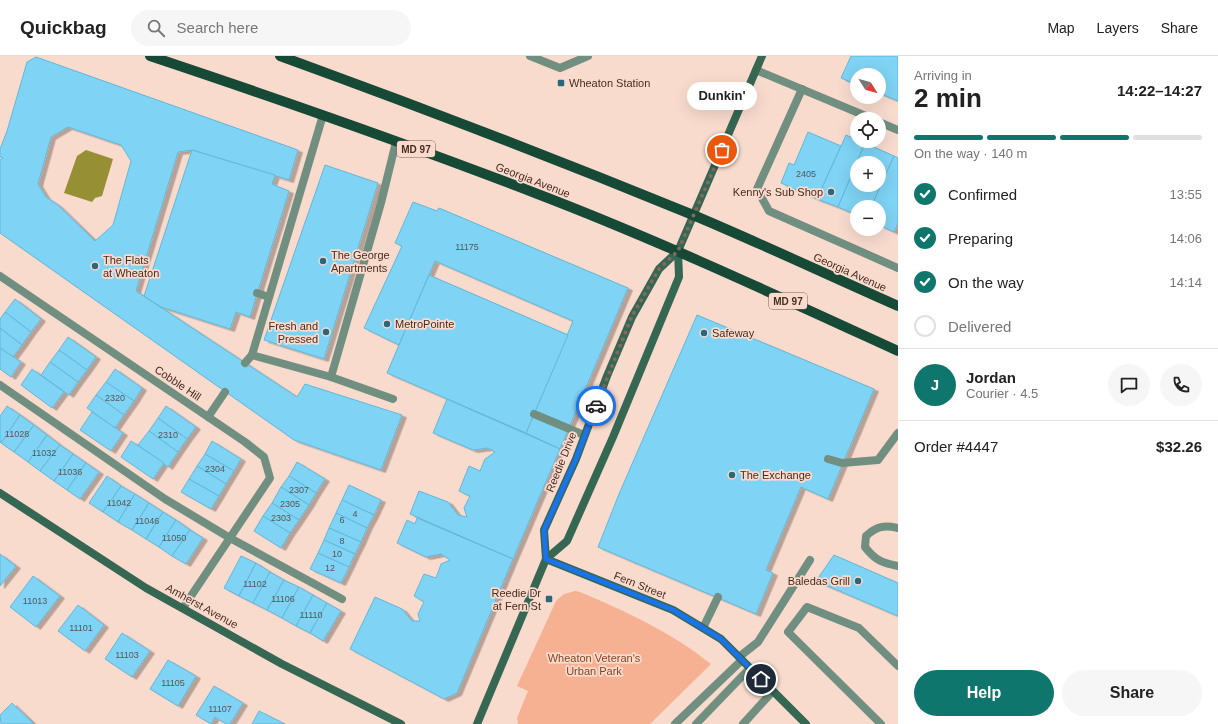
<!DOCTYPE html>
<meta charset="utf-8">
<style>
:root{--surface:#fff;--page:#f6f6f6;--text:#222;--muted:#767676;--line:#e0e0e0;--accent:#0f766e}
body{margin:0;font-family:Helvetica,sans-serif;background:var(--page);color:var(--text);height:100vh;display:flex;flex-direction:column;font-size:15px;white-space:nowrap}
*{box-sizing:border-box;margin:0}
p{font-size:13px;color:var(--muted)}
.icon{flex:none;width:22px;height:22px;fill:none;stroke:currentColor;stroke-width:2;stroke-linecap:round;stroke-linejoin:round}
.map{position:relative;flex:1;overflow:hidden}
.details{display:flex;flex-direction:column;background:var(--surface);width:320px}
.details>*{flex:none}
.needle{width:26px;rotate:127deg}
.fabs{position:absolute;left:850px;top:12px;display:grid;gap:8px}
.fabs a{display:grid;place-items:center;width:36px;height:36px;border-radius:50%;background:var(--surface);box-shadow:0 4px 16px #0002;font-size:20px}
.pin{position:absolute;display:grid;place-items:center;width:34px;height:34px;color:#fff;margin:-17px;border:2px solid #fff;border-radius:50%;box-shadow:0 1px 4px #0007}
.courier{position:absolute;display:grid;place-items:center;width:40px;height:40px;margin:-20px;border:3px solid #1a73e8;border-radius:50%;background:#fff;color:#222;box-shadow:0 1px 5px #0007}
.bubble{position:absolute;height:28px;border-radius:14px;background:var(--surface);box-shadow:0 4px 16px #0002;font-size:13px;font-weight:700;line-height:28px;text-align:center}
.summary em{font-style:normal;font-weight:700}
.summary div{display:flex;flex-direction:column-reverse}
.summary{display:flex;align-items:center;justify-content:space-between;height:68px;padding:0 16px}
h1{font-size:26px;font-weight:700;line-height:30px}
.bar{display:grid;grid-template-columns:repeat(4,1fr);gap:6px 4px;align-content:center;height:48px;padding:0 16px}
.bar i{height:5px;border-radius:3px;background:var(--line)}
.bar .current{background:var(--accent)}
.bar p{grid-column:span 4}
.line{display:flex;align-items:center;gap:10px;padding:0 16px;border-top:1px solid var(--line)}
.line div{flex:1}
.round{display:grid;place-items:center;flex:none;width:42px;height:42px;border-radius:21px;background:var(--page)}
ol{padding:0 16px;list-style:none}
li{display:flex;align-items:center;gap:12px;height:44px}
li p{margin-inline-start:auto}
li .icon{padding:4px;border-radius:50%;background:var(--accent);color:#fff;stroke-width:4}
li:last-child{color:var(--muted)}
li i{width:22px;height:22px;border:2px solid var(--line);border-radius:50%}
.primary-button{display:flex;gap:8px;margin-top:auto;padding:8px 16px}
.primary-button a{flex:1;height:46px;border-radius:24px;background:var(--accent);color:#fff;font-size:16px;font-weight:700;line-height:46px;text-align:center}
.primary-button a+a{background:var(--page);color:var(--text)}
header{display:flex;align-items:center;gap:24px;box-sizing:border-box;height:56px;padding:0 20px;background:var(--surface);border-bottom:1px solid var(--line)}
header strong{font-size:19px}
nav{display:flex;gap:22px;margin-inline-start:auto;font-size:14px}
.search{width:280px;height:36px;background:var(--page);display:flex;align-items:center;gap:10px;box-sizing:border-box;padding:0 14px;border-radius:22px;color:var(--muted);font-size:15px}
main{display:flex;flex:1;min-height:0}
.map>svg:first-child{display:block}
</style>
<header>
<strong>Quickbag</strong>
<div class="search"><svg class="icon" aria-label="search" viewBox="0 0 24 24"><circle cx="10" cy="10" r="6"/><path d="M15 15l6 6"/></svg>Search here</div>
<nav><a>Map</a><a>Layers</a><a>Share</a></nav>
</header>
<main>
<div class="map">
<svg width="898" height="668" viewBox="0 0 898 668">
<defs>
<filter id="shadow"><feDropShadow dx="4.5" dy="2.5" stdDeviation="0" flood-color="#0004"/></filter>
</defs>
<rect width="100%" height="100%" fill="#f9dbce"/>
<path fill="#f6b092" d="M 575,535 L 580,536 C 627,556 671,576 711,608 L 650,668 L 518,668 L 517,662 L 528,635 L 517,630 L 556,545 L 564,538 Z"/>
<path fill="#978f34" d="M 86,94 L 113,103 L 102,140 L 95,142 L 92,146 L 64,137 L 77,100 Z"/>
<g fill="#7fd3f4" stroke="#63b7d7" fill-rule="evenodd" filter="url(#shadow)">
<path d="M 851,0 L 898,0 L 898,45 L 879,37 L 879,19 L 857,19 L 857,29 L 841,22 Z"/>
<path d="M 36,1 L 298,94 L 289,124 L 192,94 L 178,96 L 136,235 L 297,341 L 305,328 L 402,359 L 381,414 L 294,384 L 0,177 L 0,104 L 3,102 L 0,101 L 0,93 L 7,75 L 27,6 ZM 68,71 L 121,89 L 131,105 L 113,169 L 95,185 L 58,149 L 46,141 L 38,128 L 51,81 Z"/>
<path d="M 808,76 L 841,90 L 817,143 L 781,127 L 789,107 L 794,109 Z"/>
<path d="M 846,79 L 857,84 L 857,85 L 865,87 L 838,151 L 817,143 Z"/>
<path d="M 865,87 L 894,100 L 871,151 L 857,151 L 857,159 L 838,151 ZM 857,107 L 879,107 L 879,129 L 857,129 Z"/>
<path d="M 192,94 L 275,119 L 272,128 L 289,135 L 250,261 L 236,256 L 230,273 L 161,251 L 144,240 Z"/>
<path d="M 894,100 L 898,102 L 898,167 L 894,176 L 879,169 L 879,151 L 871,151 Z"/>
<path d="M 325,109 L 378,127 L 324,303 L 264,284 Z"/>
<path d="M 413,146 L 437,155 L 439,152 L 628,232 L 560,393 L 526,377 L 573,265 L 435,205 L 399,289 L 364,272 L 402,190 L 395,187 Z"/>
<path d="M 429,219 L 568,279 L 526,377 L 387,317 Z"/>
<path d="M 15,243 L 41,263 L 31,276 L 5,256 Z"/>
<path d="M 5,256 L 31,276 L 22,289 L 0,272 L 0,263 Z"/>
<path d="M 697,259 L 874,333 L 828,443 L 801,431 L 766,514 L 773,517 L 756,558 L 598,491 L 619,438 Z"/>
<path d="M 0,272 L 22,289 L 13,301 L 0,292 Z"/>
<path d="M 68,281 L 96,301 L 87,314 L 59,294 Z"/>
<path d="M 0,292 L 21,306 L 11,321 L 0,313 Z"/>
<path d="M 59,294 L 87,314 L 78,326 L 50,306 Z"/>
<path d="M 50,306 L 78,326 L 69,339 L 41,319 Z"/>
<path d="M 32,313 L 64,336 L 52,352 L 21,329 Z"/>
<path d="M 115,313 L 142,332 L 134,345 L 106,326 Z"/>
<path d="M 106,326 L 134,345 L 124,359 L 96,339 Z"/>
<path d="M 96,339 L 124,359 L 115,372 L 87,352 Z"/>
<path d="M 447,343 L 560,393 L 513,503 L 410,458 L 419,435 L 448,446 L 458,459 L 467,461 L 464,452 L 470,440 L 459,435 L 469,410 L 480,415 L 485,403 L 495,396 L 488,392 L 473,394 L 433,377 Z"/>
<path d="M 7,350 L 20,359 L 1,387 L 0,386 L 0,360 Z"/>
<path d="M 166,350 L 196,371 L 187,383 L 158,362 Z"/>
<path d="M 92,356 L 123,377 L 111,395 L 80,374 Z"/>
<path d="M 20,359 L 34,369 L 14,396 L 1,387 Z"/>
<path d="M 158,362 L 187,383 L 178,396 L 149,375 Z"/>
<path d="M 34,369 L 47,379 L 28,406 L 14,396 Z"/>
<path d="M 149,375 L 178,396 L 168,411 L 138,389 Z"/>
<path d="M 47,379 L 60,389 L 40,415 L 28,406 Z"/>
<path d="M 131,385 L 164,407 L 153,423 L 121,401 Z"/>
<path d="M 212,385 L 241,403 L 234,415 L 205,398 Z"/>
<path d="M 60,389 L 73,398 L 54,425 L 40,415 Z"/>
<path d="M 73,398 L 86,407 L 67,434 L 54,425 Z"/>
<path d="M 205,398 L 234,415 L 226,428 L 197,410 Z"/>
<path d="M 297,406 L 325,423 L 316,437 L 289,420 Z"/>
<path d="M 86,407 L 99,416 L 80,443 L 67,434 Z"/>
<path d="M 197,410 L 226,428 L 219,440 L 189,423 Z"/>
<path d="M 107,420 L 121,430 L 103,456 L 89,447 Z"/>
<path d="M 289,420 L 316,437 L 309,449 L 281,431 Z"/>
<path d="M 189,423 L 219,440 L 211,453 L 181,436 Z"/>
<path d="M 349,429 L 381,444 L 374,459 L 342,444 Z"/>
<path d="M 121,430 L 135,438 L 118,466 L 103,456 Z"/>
<path d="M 281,431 L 309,449 L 299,464 L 272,447 Z"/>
<path d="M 135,438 L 149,447 L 132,474 L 118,466 Z"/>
<path d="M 342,444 L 374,459 L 367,472 L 336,457 Z"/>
<path d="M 149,447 L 163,456 L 146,483 L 132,474 Z"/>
<path d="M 272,447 L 299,464 L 290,477 L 263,460 Z"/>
<path d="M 163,456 L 176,464 L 159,491 L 146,483 Z"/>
<path d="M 336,457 L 367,472 L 361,486 L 329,472 Z"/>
<path d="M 263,460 L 290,477 L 281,492 L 254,475 Z"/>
<path d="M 417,462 L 513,503 L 457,637 L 444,643 L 350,593 L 375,541 L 402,553 L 412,565 L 420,565 L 418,558 L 424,546 L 414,540 L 424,518 L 436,522 L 441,508 L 450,504 L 441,498 L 426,501 L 397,487 L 407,464 L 415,468 Z"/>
<path d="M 176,464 L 190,474 L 172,500 L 159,491 Z"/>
<path d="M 329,472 L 361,486 L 355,498 L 324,484 Z"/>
<path d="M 190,474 L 203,482 L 186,508 L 172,500 Z"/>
<path d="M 324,484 L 355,498 L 349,511 L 318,497 Z"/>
<path d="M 318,497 L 349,511 L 341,527 L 310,513 Z"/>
<path d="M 0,498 L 16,510 L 0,530 Z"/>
<path d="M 834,499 L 898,527 L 898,560 L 816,525 Z"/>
<path d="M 241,500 L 256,507 L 239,540 L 224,532 Z"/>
<path d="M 256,507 L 270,516 L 253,547 L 239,540 Z"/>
<path d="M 270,516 L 284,524 L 267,554 L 253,547 Z"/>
<path d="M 33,520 L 60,540 L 36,571 L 10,551 Z"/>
<path d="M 284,524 L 299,531 L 282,562 L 267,554 Z"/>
<path d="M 299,531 L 313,539 L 296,570 L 282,562 Z"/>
<path d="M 313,539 L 327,547 L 310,577 L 296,570 Z"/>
<path d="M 327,547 L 341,555 L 323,585 L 310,577 Z"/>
<path d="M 78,549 L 104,569 L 85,595 L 58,575 Z"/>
<path d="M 122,577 L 150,595 L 132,621 L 105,603 Z"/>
<path d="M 168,604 L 196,620 L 178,650 L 150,633 Z"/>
<path d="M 214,630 L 243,647 L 230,668 L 226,668 L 215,661 L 211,668 L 196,659 Z"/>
<path d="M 12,647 L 34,668 L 1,668 L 0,659 Z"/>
<path d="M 259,655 L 285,668 L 252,668 Z"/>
</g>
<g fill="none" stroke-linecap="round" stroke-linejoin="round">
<g stroke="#708f80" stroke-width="8">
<path d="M 530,0 L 560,12 L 588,0"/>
<path d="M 802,33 L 757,133 L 769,155 L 898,212"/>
<path d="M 323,59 L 252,299 L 331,321 L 393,343"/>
<path d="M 257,237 L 269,241"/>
<path d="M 245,307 L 252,299"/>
<path d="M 331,321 L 381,147 L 396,86"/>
<path d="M 0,329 L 165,443 L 230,482"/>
<path d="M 534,358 L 584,379"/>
<path d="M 208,361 L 225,336"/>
<path d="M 828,403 L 842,407 L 878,404 L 898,377"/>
<path d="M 898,472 C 884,469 877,470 866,480 L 865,491 C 875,504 882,507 898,510"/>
<path d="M 703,572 L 718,541"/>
<path d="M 739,601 L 758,586 L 810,504"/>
<path d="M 675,668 L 742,604"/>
<path d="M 696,668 L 750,612"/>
<path d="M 743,668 L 773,635"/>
<path d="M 881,668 L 788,576 L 807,551 L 859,572 L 898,610"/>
</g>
<g stroke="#708f80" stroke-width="8">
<path d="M 756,14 L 873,63"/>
<path d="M 879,66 L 898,74"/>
<path d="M 0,220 L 245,386 L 264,401 L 270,422 L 183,552"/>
<path d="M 230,482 L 342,543"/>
</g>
<g stroke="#366753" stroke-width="8">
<path d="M 0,437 L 146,532 L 282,608 L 401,668"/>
<path d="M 546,503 L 544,474 L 576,403 L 607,320 L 632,261 L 659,213 L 678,195 L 762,0"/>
<path d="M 546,503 L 673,554 L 721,583 L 806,668"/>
<path d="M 477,668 L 546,503 L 567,485 L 613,381 L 679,221 L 678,195"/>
</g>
<g stroke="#164936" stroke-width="10">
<path d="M 150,0 C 279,43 408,88 535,137 C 658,184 778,240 898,295"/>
<path d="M 280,0 C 418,50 556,103 693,159 C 762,188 830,220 898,250"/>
</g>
</g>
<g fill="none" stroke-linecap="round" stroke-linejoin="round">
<path stroke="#86695d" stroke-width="4" stroke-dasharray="0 7.2" d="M 596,350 L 632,260 L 659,213 L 678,195 L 722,94"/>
<path stroke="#1a73e8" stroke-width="5" d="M 596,350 L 576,403 L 544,474 L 546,503 L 673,554 L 721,583 L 761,623"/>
</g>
<g fill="#29677d" stroke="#f9dbce" stroke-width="1.5">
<rect x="557" y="23" width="8" height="8" rx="2"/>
<circle cx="831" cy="136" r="4"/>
<circle cx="323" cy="205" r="4"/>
<circle cx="95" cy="210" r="4"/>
<circle cx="387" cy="268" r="4"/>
<circle cx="326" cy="276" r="4"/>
<circle cx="704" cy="277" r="4"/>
<circle cx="732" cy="419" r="4"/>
<circle cx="858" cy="525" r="4"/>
<rect x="545" y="539" width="8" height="8" rx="2"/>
</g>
<g text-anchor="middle" stroke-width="3.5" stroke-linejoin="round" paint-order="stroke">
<g font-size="9" fill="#565655">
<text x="806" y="121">2405</text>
<text x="467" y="194">11175</text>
<text x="115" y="345">2320</text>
<text x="17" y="381">11028</text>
<text x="168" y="382">2310</text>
<text x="44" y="400">11032</text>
<text x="215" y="416">2304</text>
<text x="70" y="419">11036</text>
<text x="299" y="437">2307</text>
<text x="119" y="450">11042</text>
<text x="290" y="451">2305</text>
<text x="355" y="461">4</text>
<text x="281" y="465">2303</text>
<text x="342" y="467">6</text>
<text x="147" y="468">11046</text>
<text x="174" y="485">11050</text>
<text x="342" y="488">8</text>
<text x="337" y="501">10</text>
<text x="330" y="515">12</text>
<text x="255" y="531">11102</text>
<text x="283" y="546">11106</text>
<text x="35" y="548">11013</text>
<text x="311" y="562">11110</text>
<text x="81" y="575">11101</text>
<text x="127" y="602">11103</text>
<text x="173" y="630">11105</text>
<text x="220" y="656">11107</text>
</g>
<g fill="#f9dbce" stroke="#7d6054" stroke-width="1">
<rect x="397" y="85" width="38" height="16" rx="3"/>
<rect x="769" y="237" width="38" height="16" rx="3"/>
</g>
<g font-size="10" font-weight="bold" fill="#482c20">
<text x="416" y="97">MD 97</text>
<text x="788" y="249">MD 97</text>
</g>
<g font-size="11" fill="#482c20" stroke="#f9dbce" text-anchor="start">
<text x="569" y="31">Wheaton Station</text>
<text x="823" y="140" text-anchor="end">Kenny's Sub Shop</text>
<text x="331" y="203">The George<tspan x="331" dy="13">Apartments</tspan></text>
<text x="103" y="208">The Flats<tspan x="103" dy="13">at Wheaton</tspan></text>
<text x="395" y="272">MetroPointe</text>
<text x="318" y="274" text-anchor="end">Fresh and<tspan x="318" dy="13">Pressed</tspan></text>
<text x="712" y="281">Safeway</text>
<text x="740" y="423">The Exchange</text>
<text x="850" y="529" text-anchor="end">Baledas Grill</text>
<text x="541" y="541" text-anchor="end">Reedie Dr<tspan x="541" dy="13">at Fern St</tspan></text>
</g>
<g font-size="11" fill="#482c20" stroke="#f9dbce">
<text transform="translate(533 124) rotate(21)" y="4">Georgia Avenue</text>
<text transform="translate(850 216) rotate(24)" y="4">Georgia Avenue</text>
<text transform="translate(178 327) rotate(34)" y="4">Cobble Hill</text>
<text transform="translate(561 406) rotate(-68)" y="4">Reedie Drive</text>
<text transform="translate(640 529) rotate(22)" y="4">Fern Street</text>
<text transform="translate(202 550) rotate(29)" y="4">Amherst Avenue</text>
</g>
<g font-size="11" fill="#854322" stroke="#f9dbce">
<text x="594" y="606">Wheaton Veteran's<tspan x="594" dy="13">Urban Park</tspan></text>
</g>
</g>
</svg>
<div class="fabs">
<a><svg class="needle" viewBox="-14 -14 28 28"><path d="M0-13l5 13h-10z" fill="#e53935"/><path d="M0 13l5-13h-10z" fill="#767676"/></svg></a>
<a><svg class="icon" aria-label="locate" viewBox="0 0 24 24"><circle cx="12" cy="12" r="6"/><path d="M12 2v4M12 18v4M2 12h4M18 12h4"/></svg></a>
<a>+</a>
<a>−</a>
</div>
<div class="pin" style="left:722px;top:94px;background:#ea580c"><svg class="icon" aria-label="bag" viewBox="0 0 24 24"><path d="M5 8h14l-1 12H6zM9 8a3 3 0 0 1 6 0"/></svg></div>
<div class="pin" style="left:761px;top:623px;background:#1f2937"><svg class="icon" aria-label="home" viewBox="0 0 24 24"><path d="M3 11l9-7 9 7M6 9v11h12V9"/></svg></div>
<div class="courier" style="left:596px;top:350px"><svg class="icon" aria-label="car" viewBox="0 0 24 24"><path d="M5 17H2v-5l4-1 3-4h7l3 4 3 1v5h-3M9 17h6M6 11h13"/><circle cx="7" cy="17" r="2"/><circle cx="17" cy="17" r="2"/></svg></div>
<div class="bubble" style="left:687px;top:26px;width:70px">Dunkin'</div>
</div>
<section class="details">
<div class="summary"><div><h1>2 min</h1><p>Arriving in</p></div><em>14:22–14:27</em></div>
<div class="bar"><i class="current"></i><i class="current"></i><i class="current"></i><i></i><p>On the way · 140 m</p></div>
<ol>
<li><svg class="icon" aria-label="check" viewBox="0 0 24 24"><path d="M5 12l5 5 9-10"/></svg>Confirmed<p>13:55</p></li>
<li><svg class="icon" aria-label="check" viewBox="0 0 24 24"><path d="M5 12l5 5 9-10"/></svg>Preparing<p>14:06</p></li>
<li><svg class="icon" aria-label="check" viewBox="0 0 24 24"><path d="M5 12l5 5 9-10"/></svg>On the way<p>14:14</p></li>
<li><i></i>Delivered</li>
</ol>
<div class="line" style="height:72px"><b class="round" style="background:var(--accent);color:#fff">J</b><div><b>Jordan</b><p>Courier · 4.5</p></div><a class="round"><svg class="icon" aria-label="chat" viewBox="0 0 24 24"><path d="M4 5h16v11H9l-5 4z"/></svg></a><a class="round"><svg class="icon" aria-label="phone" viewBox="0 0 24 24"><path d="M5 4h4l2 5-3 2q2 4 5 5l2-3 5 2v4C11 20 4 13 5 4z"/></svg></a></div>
<div class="line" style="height:52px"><div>Order #4447</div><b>$32.26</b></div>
<div class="primary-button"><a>Help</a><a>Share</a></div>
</section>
</main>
